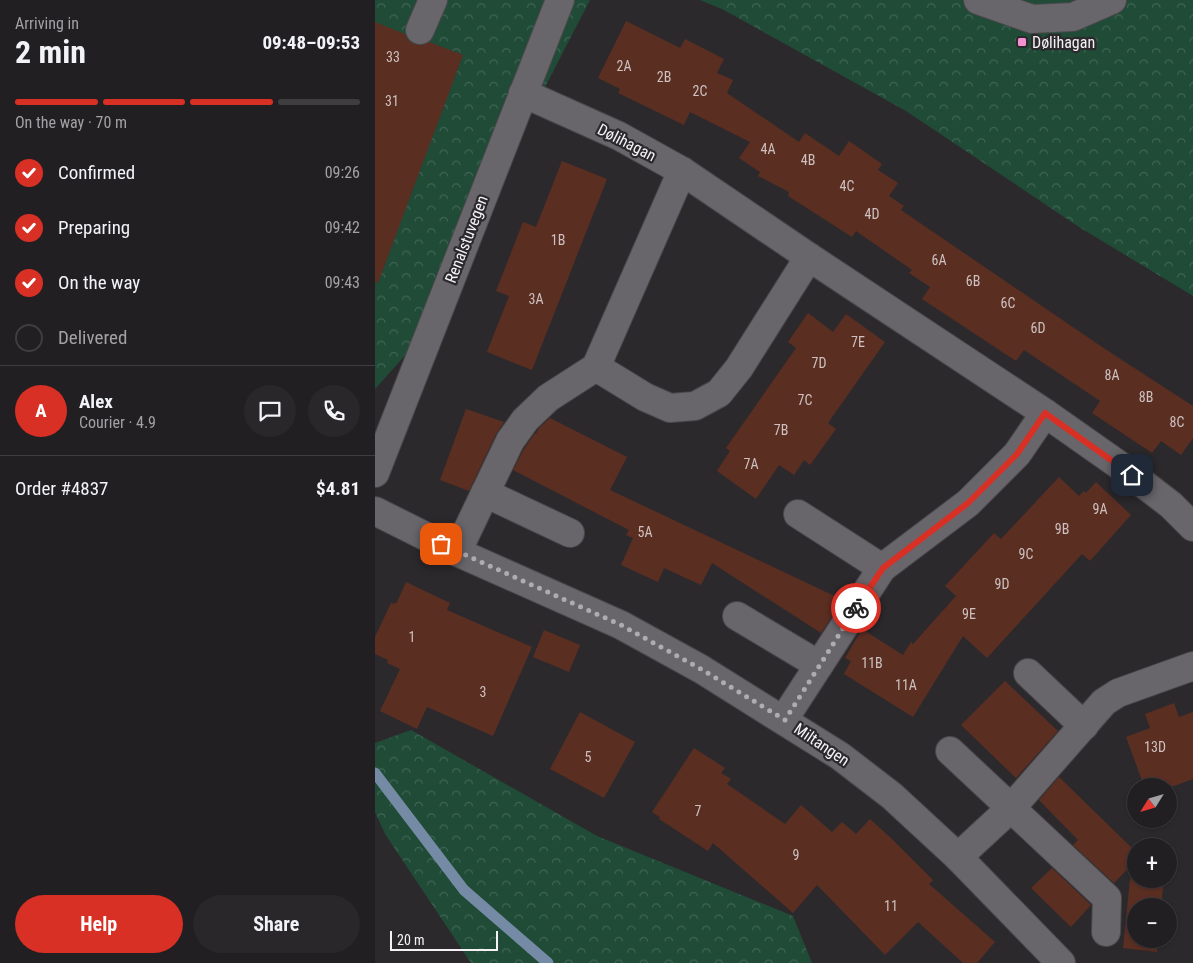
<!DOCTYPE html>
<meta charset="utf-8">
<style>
:root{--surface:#211f22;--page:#29272a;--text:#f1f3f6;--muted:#a2a2a5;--line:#3e3d40;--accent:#d93025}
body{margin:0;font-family:"Roboto Condensed",sans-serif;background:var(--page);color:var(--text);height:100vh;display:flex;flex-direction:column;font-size:19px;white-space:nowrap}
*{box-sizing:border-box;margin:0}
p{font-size:16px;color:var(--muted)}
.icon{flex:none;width:28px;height:28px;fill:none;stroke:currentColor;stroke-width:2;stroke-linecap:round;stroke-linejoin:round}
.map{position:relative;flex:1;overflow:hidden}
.sheet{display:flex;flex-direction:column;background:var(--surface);width:375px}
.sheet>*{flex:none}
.needle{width:32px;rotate:233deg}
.controls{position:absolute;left:752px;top:778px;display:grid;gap:10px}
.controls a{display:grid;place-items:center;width:50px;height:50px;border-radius:50%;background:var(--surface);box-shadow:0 1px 4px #0004,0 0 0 1px var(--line);font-size:25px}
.scale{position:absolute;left:15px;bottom:12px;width:108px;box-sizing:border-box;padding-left:5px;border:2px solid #f4f2f5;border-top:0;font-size:14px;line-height:18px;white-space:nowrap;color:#f4f2f5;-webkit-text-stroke:4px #2c292d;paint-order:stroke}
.pin{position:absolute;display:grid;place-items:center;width:42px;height:42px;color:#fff;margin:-21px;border-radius:10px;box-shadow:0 2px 8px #0006}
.courier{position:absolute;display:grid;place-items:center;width:50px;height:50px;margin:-25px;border:4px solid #d93025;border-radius:50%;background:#fff;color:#222;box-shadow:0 1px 6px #0007}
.summary em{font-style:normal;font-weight:700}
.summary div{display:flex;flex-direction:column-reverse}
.summary{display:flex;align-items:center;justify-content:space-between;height:85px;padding:0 15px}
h1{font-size:32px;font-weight:700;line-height:38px}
.bar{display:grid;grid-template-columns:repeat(4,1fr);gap:8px 5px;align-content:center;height:60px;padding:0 15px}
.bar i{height:6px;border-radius:4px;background:var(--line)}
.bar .on{background:var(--accent)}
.bar p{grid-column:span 4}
.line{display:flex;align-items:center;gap:12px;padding:0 15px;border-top:1px solid var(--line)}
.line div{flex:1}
.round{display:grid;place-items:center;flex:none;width:52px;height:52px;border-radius:26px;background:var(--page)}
ol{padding:0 15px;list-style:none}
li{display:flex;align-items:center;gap:15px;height:55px}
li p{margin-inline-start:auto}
li .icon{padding:5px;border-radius:50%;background:var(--accent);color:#fff;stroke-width:4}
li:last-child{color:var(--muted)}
li i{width:28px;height:28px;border:2px solid var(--line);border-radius:50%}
.cta{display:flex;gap:10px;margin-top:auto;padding:10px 15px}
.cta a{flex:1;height:58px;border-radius:30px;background:var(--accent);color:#fff;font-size:20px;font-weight:700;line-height:58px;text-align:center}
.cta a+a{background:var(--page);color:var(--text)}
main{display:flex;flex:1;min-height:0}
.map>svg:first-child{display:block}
</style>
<main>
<section class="sheet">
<div class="summary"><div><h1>2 min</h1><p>Arriving in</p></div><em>09:48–09:53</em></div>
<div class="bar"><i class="on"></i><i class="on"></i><i class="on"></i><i></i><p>On the way · 70 m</p></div>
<ol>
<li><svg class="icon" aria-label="check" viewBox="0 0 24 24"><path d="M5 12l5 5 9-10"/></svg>Confirmed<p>09:26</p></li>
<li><svg class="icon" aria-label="check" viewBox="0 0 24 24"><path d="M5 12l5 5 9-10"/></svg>Preparing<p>09:42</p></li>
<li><svg class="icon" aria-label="check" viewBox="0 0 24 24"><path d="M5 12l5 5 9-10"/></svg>On the way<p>09:43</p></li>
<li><i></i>Delivered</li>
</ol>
<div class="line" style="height:90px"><b class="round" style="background:var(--accent);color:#fff">A</b><div><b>Alex</b><p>Courier · 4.9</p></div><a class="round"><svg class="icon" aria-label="chat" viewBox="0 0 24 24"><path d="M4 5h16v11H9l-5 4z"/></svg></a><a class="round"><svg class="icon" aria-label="phone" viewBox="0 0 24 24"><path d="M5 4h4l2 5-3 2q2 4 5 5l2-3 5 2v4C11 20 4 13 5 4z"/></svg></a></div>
<div class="line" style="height:65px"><div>Order #4837</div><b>$4.81</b></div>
<div class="cta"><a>Help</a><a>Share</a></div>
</section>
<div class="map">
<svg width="818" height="963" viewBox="0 0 818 963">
<defs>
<pattern id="forest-crowns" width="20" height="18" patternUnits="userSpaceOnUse" patternTransform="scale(1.25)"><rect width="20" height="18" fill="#1f4b37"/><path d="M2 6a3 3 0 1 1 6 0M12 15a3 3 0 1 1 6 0" fill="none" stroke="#406555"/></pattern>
</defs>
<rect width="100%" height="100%" fill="#2c292d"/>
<g fill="url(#forest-crowns)">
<path d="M 0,0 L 215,0 L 137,151 L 41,343 L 0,389 Z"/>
<path d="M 325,0 L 818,0 L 818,296 L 704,227 L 531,111 L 347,9 Z"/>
<path d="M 36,730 L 222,836 L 418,916 L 437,963 L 96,963 L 10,834 L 0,812 L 0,743 Z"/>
</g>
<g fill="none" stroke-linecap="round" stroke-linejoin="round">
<path stroke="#758aa4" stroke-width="11" d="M 0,773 L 89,890 L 173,963"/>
</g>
<g fill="#5b2e22">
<path d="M 251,21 L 305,48 L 310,39 L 349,59 L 342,73 L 358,80 L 352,93 L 424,142 L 430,133 L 464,156 L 474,141 L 507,164 L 503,170 L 523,183 L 514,196 L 529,206 L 526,210 L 730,349 L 818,406 L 818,438 L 806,455 L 786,441 L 777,453 L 717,413 L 725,401 L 649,350 L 641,361 L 547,299 L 555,287 L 534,273 L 537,270 L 481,231 L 477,237 L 413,196 L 414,192 L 383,176 L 385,172 L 364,158 L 375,142 L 315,112 L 309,125 L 243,93 L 245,89 L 223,78 Z"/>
<path d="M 0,22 L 30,34 L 33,40 L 39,44 L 47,45 L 54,42 L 88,55 L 3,283 L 0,282 Z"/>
<path d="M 187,161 L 232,179 L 157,370 L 112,352 L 134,296 L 121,291 L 148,222 L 161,227 Z"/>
<path d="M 433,313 L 458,332 L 471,314 L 510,342 L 453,423 L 461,429 L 435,465 L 429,460 L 419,475 L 404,465 L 381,499 L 342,471 L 355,451 L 351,448 L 421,348 L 413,342 Z"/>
<path d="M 91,409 L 129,422 L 121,434 L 94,491 L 65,480 Z"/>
<path d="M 175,418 L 252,457 L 235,490 L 468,600 L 446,633 L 337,563 L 326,585 L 289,568 L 283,582 L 246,565 L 258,538 L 251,535 L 254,530 L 138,470 L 149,449 L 160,433 L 161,434 L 164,428 Z"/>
<path d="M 684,477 L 704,496 L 709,491 L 711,493 L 721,482 L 756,515 L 715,561 L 707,554 L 612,658 L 588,636 L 538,717 L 469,674 L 476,661 L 470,658 L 487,629 L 528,655 L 536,642 L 538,644 L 581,596 L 570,586 L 619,533 L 626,539 Z"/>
<path d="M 31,582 L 75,603 L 72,610 L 157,647 L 118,736 L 52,707 L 42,729 L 5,711 L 25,669 L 12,663 L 13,660 L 0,654 L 0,637 L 16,603 L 19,604 L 22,602 Z"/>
<path d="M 169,630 L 205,645 L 194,672 L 158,657 Z"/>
<path d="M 630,681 L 683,731 L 641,778 L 586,725 Z"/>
<path d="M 799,703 L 804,717 L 818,712 L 818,779 L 799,786 L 769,786 L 751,737 L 775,728 L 770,714 Z"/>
<path d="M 205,712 L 260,742 L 229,798 L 175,769 Z"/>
<path d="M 319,748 L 350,768 L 346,773 L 356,779 L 352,784 L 410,824 L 426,805 L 457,832 L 467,822 L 481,834 L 495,819 L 517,839 L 558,880 L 554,884 L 620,942 L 602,963 L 588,963 L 543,922 L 510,955 L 442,885 L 418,913 L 338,843 L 333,851 L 284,819 L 285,817 L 277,812 Z"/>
<path d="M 684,777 L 761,852 L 761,860 L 739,883 L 698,845 L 703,840 L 664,800 Z"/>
<path d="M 677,868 L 716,905 L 696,927 L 656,888 Z"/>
<path d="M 755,879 L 789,879 L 786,906 L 761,906 L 761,939 L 783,939 L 782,952 L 748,948 Z"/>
</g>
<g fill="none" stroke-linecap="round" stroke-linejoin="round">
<g stroke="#4a484b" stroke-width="30">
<g id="minor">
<path d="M 603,0 L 657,19 L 698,17 L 737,0"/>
<path d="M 45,30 L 58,0"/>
<path d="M 148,93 L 244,136 L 307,171 L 434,257 L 670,413 L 744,465 L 796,505 L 818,527"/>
<path d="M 221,367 L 270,397 L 295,408 L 320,406 L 344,393 L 364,368 L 434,257"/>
<path d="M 0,473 L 185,0"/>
<path d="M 110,493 L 195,533"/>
<path d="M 0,511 L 82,552 L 246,625 L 326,669 L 465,756 L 517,796 L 583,857 L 686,963"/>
<path d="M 423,514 L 507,568"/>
<path d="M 82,552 L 135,441 L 150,420 L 173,398 L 221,367 L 307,171"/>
<path d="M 362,616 L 444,665"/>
<path d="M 653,673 L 709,726"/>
<path d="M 409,719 L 507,568 L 593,503 L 642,454 L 670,413"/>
<path d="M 575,751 L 732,898 L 731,932"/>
<path d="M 583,857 L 637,807 L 729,702 L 743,693 L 818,666"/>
</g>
</g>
<use href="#minor" stroke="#69666b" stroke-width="28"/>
</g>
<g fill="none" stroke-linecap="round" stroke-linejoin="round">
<path stroke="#aeacaf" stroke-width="5" stroke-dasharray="0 9" d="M 66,544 L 246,625 L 326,669 L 410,720 L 481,608"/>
<path stroke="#d93025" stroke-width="6" d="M 481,608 L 508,568 L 593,503 L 642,454 L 670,413 L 757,475"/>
</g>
<rect fill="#f590d1" stroke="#2c292d" stroke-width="2" x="642" y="37" width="10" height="10" rx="2.5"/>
<g text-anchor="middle" stroke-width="4.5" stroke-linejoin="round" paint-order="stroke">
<g font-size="14" fill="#cec1c0">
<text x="18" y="62">33</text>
<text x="249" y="71">2A</text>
<text x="289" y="82">2B</text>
<text x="325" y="96">2C</text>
<text x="17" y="106">31</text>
<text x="393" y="154">4A</text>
<text x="433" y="165">4B</text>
<text x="472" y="191">4C</text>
<text x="497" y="219">4D</text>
<text x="183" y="245">1B</text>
<text x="564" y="265">6A</text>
<text x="598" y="286">6B</text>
<text x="161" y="304">3A</text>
<text x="633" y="308">6C</text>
<text x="663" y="333">6D</text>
<text x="483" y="347">7E</text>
<text x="444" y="368">7D</text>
<text x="737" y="380">8A</text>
<text x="771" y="402">8B</text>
<text x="430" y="405">7C</text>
<text x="802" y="427">8C</text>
<text x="406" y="435">7B</text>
<text x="376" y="469">7A</text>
<text x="725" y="514">9A</text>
<text x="687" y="534">9B</text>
<text x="270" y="537">5A</text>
<text x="651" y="559">9C</text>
<text x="627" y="589">9D</text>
<text x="594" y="619">9E</text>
<text x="37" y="642">1</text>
<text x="497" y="668">11B</text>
<text x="531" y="690">11A</text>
<text x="108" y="697">3</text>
<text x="780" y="752">13D</text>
<text x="213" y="762">5</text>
<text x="323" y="816">7</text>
<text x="421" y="860">9</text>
<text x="516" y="911">11</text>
</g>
<g font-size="16" fill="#f4f2f5" stroke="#2c292d" text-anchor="start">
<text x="657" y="48">Dølihagan</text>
</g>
<g font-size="16" fill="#f4f2f5" stroke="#2c292d">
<text transform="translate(252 142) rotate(27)" y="6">Dølihagan</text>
<text transform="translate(91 239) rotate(-69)" y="6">Renalstuvegen</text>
<text transform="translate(447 744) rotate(34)" y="6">Miltangen</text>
</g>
</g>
</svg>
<div class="controls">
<a><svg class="needle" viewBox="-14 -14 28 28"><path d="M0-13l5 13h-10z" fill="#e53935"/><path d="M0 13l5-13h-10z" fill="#a2a2a5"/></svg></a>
<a>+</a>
<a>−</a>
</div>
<div class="scale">20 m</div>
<div class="pin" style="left:66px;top:544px;background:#ea580c"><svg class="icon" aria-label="bag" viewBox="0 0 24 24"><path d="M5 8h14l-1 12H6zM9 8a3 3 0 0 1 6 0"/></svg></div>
<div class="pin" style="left:757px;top:475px;background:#1f2937"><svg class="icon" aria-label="home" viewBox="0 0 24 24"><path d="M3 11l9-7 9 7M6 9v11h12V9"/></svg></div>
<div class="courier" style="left:481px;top:608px"><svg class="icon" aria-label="bike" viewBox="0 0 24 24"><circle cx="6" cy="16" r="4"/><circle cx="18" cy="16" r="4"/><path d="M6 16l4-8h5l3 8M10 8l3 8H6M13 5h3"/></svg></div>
</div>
</main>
